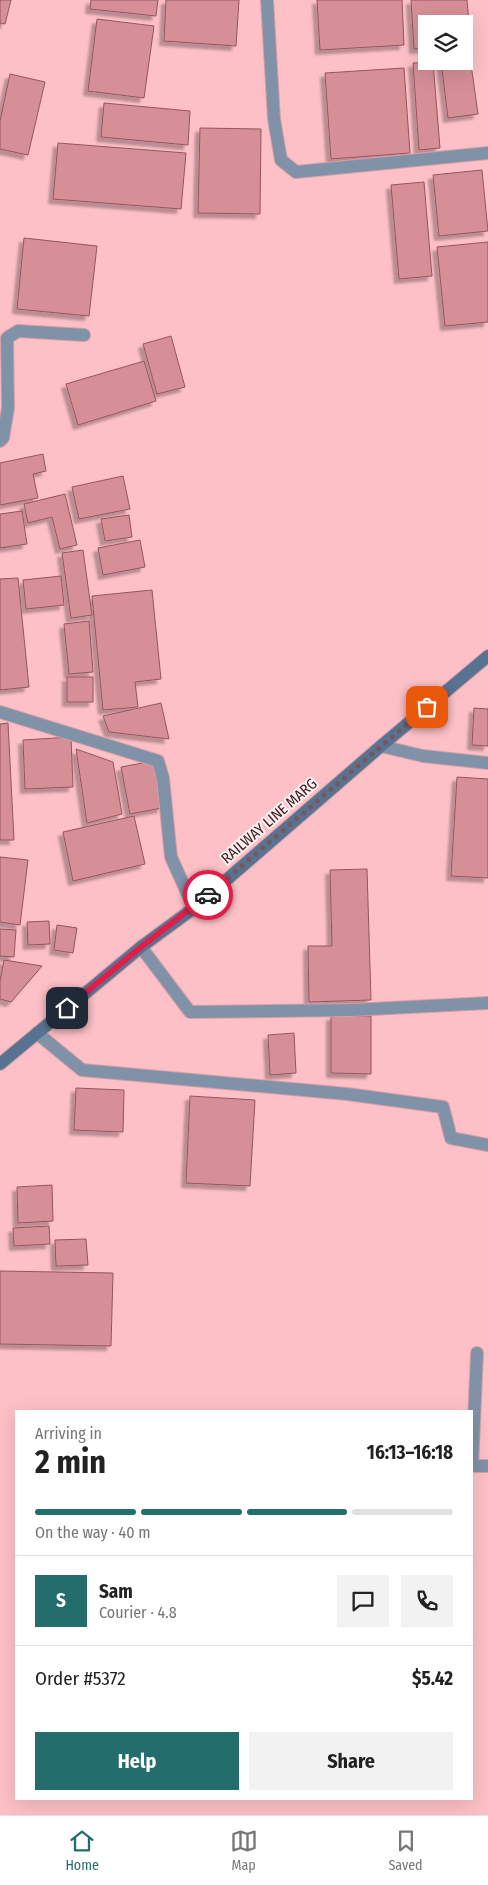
<!DOCTYPE html>
<meta charset="utf-8">
<style>
:root{--surface:#fff;--page:#f2f2f2;--text:#222;--muted:#767676;--line:#e0e0e0;--accent:#236e6d}
body{margin:0;font-family:"Fira Sans Condensed",sans-serif;background:var(--page);color:var(--text);height:100vh;display:flex;flex-direction:column;font-size:19px;white-space:nowrap}
*{box-sizing:border-box;margin:0}
p{font-size:16px;color:var(--muted)}
.icon{flex:none;width:28px;height:28px;fill:none;stroke:currentColor;stroke-width:2;stroke-linecap:round;stroke-linejoin:round}
.map{position:relative;flex:1;overflow:hidden}
.sheet{position:absolute;left:15px;top:1410px;width:458px;height:390px;display:flex;flex-direction:column;background:var(--surface);border-radius:0px;box-shadow:0 5px 20px #0002}
.sheet>*{flex:none}
.tools{position:absolute;left:418px;top:15px;display:grid;gap:10px}
.tools a{display:grid;place-items:center;width:55px;height:55px;border-radius:0px;background:var(--surface);box-shadow:0 5px 20px #0002;font-size:25px}
.pin{position:absolute;display:grid;place-items:center;width:42px;height:42px;color:#fff;margin:-21px;border-radius:10px;box-shadow:0 2px 8px #0006}
.courier{position:absolute;display:grid;place-items:center;width:50px;height:50px;margin:-25px;border:4px solid #e11d48;border-radius:50%;background:#fff;color:#222;box-shadow:0 1px 6px #0007}
.overview em{font-style:normal;font-weight:700}
.overview div{display:flex;flex-direction:column-reverse}
.overview{display:flex;align-items:center;justify-content:space-between;height:85px;padding:0 20px}
h1{font-size:32px;font-weight:700;line-height:38px}
.bar{display:grid;grid-template-columns:repeat(4,1fr);gap:8px 5px;align-content:center;height:60px;padding:0 20px}
.bar i{height:6px;border-radius:4px;background:var(--line)}
.bar .active{background:var(--accent)}
.bar p{grid-column:span 4}
.line{display:flex;align-items:center;gap:12px;padding:0 20px;border-top:1px solid var(--line)}
.line div{flex:1}
.round{display:grid;place-items:center;flex:none;width:52px;height:52px;border-radius:0px;background:var(--page)}
.button{display:flex;gap:10px;margin-top:auto;padding:10px 20px}
.button a{flex:1;height:58px;border-radius:0px;background:var(--accent);color:#fff;font-size:20px;font-weight:700;line-height:58px;text-align:center}
.button a+a{background:var(--page);color:var(--text)}
.tabs{display:flex;justify-content:space-around;align-items:center;height:70px;border-top:1px solid var(--line);background:var(--surface);font-size:14px;color:var(--muted)}
.tabs a{display:grid;justify-items:center;gap:2px}
.tabs .active{color:var(--accent)}
.map>svg:first-child{display:block}
</style>
<div class="map">
<svg width="488" height="1815" viewBox="0 0 488 1815">
<defs>
<filter id="shadow"><feDropShadow dx="-4.5" dy="4.5" stdDeviation="1" flood-color="#0004"/></filter>
</defs>
<rect width="100%" height="100%" fill="#fcc0c6"/>
<g fill="#d68f96" stroke="#95555c" filter="url(#shadow)">
<path d="M 0,0 L 11,0 L 5,24 L 0,23 Z"/>
<path d="M 91,0 L 158,0 L 156,16 L 90,9 Z"/>
<path d="M 166,0 L 239,0 L 236,46 L 164,41 Z"/>
<path d="M 317,0 L 402,0 L 404,45 L 320,50 Z"/>
<path d="M 411,0 L 467,0 L 471,45 L 464,45 L 464,24 L 426,24 L 426,48 L 414,49 Z"/>
<path d="M 97,19 L 154,26 L 144,98 L 88,91 Z"/>
<path d="M 469,50 L 478,114 L 448,118 L 441,61 L 464,61 L 464,51 Z"/>
<path d="M 433,62 L 440,148 L 419,150 L 413,63 Z"/>
<path d="M 404,68 L 410,153 L 331,159 L 325,73 Z"/>
<path d="M 10,74 L 45,82 L 28,155 L 0,149 L 0,121 Z"/>
<path d="M 104,103 L 190,111 L 188,145 L 101,137 Z"/>
<path d="M 200,128 L 261,129 L 260,214 L 198,213 Z"/>
<path d="M 58,143 L 186,153 L 181,209 L 53,199 Z"/>
<path d="M 482,170 L 488,231 L 439,236 L 433,175 Z"/>
<path d="M 424,182 L 432,276 L 399,279 L 391,185 Z"/>
<path d="M 24,238 L 97,246 L 89,316 L 17,309 Z"/>
<path d="M 488,242 L 488,322 L 445,326 L 437,247 Z"/>
<path d="M 171,336 L 185,387 L 157,394 L 143,344 Z"/>
<path d="M 144,361 L 156,401 L 78,425 L 66,384 Z"/>
<path d="M 43,454 L 46,471 L 33,474 L 38,498 L 0,505 L 0,463 Z"/>
<path d="M 123,476 L 130,509 L 79,519 L 72,487 Z"/>
<path d="M 65,494 L 77,545 L 60,549 L 52,517 L 28,523 L 24,504 Z"/>
<path d="M 22,511 L 27,544 L 0,548 L 0,514 Z"/>
<path d="M 129,515 L 132,537 L 105,541 L 101,519 Z"/>
<path d="M 140,540 L 145,567 L 103,575 L 98,548 Z"/>
<path d="M 83,550 L 92,615 L 71,618 L 62,553 Z"/>
<path d="M 61,576 L 64,605 L 26,609 L 23,580 Z"/>
<path d="M 18,578 L 29,687 L 0,690 L 0,579 Z"/>
<path d="M 152,590 L 161,679 L 135,682 L 138,707 L 103,710 L 92,596 Z"/>
<path d="M 89,621 L 93,672 L 69,674 L 64,624 Z"/>
<rect x="67" y="677" width="26" height="25"/>
<path d="M 161,703 L 169,739 L 109,732 L 103,716 Z"/>
<path d="M 474,708 L 488,709 L 488,746 L 472,745 Z"/>
<path d="M 8,723 L 14,840 L 0,840 L 0,724 Z"/>
<path d="M 71,737 L 73,787 L 25,789 L 23,740 Z"/>
<path d="M 76,749 L 113,762 L 122,814 L 87,823 Z"/>
<path d="M 153,761 L 162,808 L 130,814 L 121,767 Z"/>
<path d="M 457,777 L 488,779 L 488,878 L 451,876 Z"/>
<path d="M 134,816 L 145,864 L 73,881 L 63,832 Z"/>
<path d="M 0,857 L 28,860 L 20,925 L 0,922 Z"/>
<path d="M 367,869 L 371,1000 L 309,1002 L 308,946 L 332,946 L 330,870 Z"/>
<path d="M 49,921 L 50,944 L 28,945 L 27,922 Z"/>
<path d="M 57,925 L 77,928 L 73,953 L 54,950 Z"/>
<path d="M 0,929 L 16,930 L 14,957 L 0,956 Z"/>
<path d="M 4,960 L 42,966 L 11,1002 L 0,999 L 0,981 Z"/>
<path d="M 331,1016 L 371,1016 L 371,1074 L 331,1073 Z"/>
<path d="M 294,1033 L 296,1073 L 270,1075 L 268,1035 Z"/>
<path d="M 76,1088 L 124,1090 L 123,1132 L 74,1130 Z"/>
<path d="M 190,1096 L 255,1100 L 250,1186 L 186,1183 Z"/>
<path d="M 52,1185 L 53,1221 L 18,1223 L 17,1187 Z"/>
<path d="M 49,1226 L 50,1244 L 14,1246 L 13,1228 Z"/>
<path d="M 86,1239 L 88,1265 L 56,1266 L 55,1240 Z"/>
<path d="M 0,1271 L 113,1273 L 111,1346 L 0,1344 Z"/>
</g>
<g fill="none" stroke-linecap="round" stroke-linejoin="round">
<g stroke="#d59fa5" stroke-width="14">
<g id="minor">
<path d="M 267,0 L 274,119 L 281,160 L 296,172 L 488,153"/>
<path d="M 0,441 L 3,438 L 8,408 L 7,338 L 18,331 L 84,335"/>
<path d="M 0,712 L 158,761 L 163,778 L 171,857 L 194,908"/>
<path d="M 381,746 L 423,756 L 488,763"/>
<path d="M 141,947 L 190,1012 L 352,1010 L 488,1003"/>
<path d="M 37,1033 L 82,1070 L 347,1094 L 443,1107 L 451,1138 L 488,1145"/>
<path d="M 477,1353 L 472,1466 L 488,1466"/>
</g>
</g>
<g stroke="#d59fa5" stroke-width="14">
<path id="secondary" d="M 0,1064 L 141,947 L 194,908 L 381,746 L 488,656"/>
</g>
<use href="#minor" stroke="#8092a8" stroke-width="12"/>
<use href="#secondary" stroke="#587392" stroke-width="12"/>
</g>
<g fill="none" stroke-linecap="round" stroke-linejoin="round">
<path stroke="#7c5559" stroke-width="5" stroke-dasharray="0 9" d="M 208,895 L 427,707"/>
<path stroke="#e11d48" stroke-width="6" d="M 67,1008 L 141,947 L 208,895"/>
</g>
<g text-anchor="middle" stroke-width="4" stroke-linejoin="round" paint-order="stroke">
<g font-size="15" fill="#371c1f" stroke="#ffeff0">
<text transform="translate(269 821) rotate(-41)" y="5">RAILWAY LINE MARG</text>
</g>
</g>
</svg>
<div class="tools">
<a><svg class="icon" aria-label="layers" viewBox="0 0 24 24"><path d="M12 4l9 5-9 5-9-5zM3 14l9 5 9-5"/></svg></a>
</div>
<div class="pin" style="left:427px;top:707px;background:#ea580c"><svg class="icon" aria-label="bag" viewBox="0 0 24 24"><path d="M5 8h14l-1 12H6zM9 8a3 3 0 0 1 6 0"/></svg></div>
<div class="pin" style="left:67px;top:1008px;background:#1f2937"><svg class="icon" aria-label="home" viewBox="0 0 24 24"><path d="M3 11l9-7 9 7M6 9v11h12V9"/></svg></div>
<div class="courier" style="left:208px;top:895px"><svg class="icon" aria-label="car" viewBox="0 0 24 24"><path d="M5 17H2v-5l4-1 3-4h7l3 4 3 1v5h-3M9 17h6M6 11h13"/><circle cx="7" cy="17" r="2"/><circle cx="17" cy="17" r="2"/></svg></div>
<section class="sheet">
<div class="overview"><div><h1>2 min</h1><p>Arriving in</p></div><em>16:13–16:18</em></div>
<div class="bar"><i class="active"></i><i class="active"></i><i class="active"></i><i></i><p>On the way · 40 m</p></div>
<div class="line" style="height:90px"><b class="round" style="background:var(--accent);color:#fff">S</b><div><b>Sam</b><p>Courier · 4.8</p></div><a class="round"><svg class="icon" aria-label="chat" viewBox="0 0 24 24"><path d="M4 5h16v11H9l-5 4z"/></svg></a><a class="round"><svg class="icon" aria-label="phone" viewBox="0 0 24 24"><path d="M5 4h4l2 5-3 2q2 4 5 5l2-3 5 2v4C11 20 4 13 5 4z"/></svg></a></div>
<div class="line" style="height:65px"><div>Order #5372</div><b>$5.42</b></div>
<div class="button"><a>Help</a><a>Share</a></div>
</section>
</div>
<nav class="tabs">
<a class="active"><svg class="icon" aria-label="home" viewBox="0 0 24 24"><path d="M3 11l9-7 9 7M6 9v11h12V9"/></svg>Home</a>
<a><svg class="icon" aria-label="map" viewBox="0 0 24 24"><path d="M3 6l6-2 6 2 6-2v14l-6 2-6-2-6 2zM9 4v14M15 6v14"/></svg>Map</a>
<a><svg class="icon" aria-label="saved" viewBox="0 0 24 24"><path d="M7 4h10v16l-5-4-5 4z"/></svg>Saved</a>
</nav>
